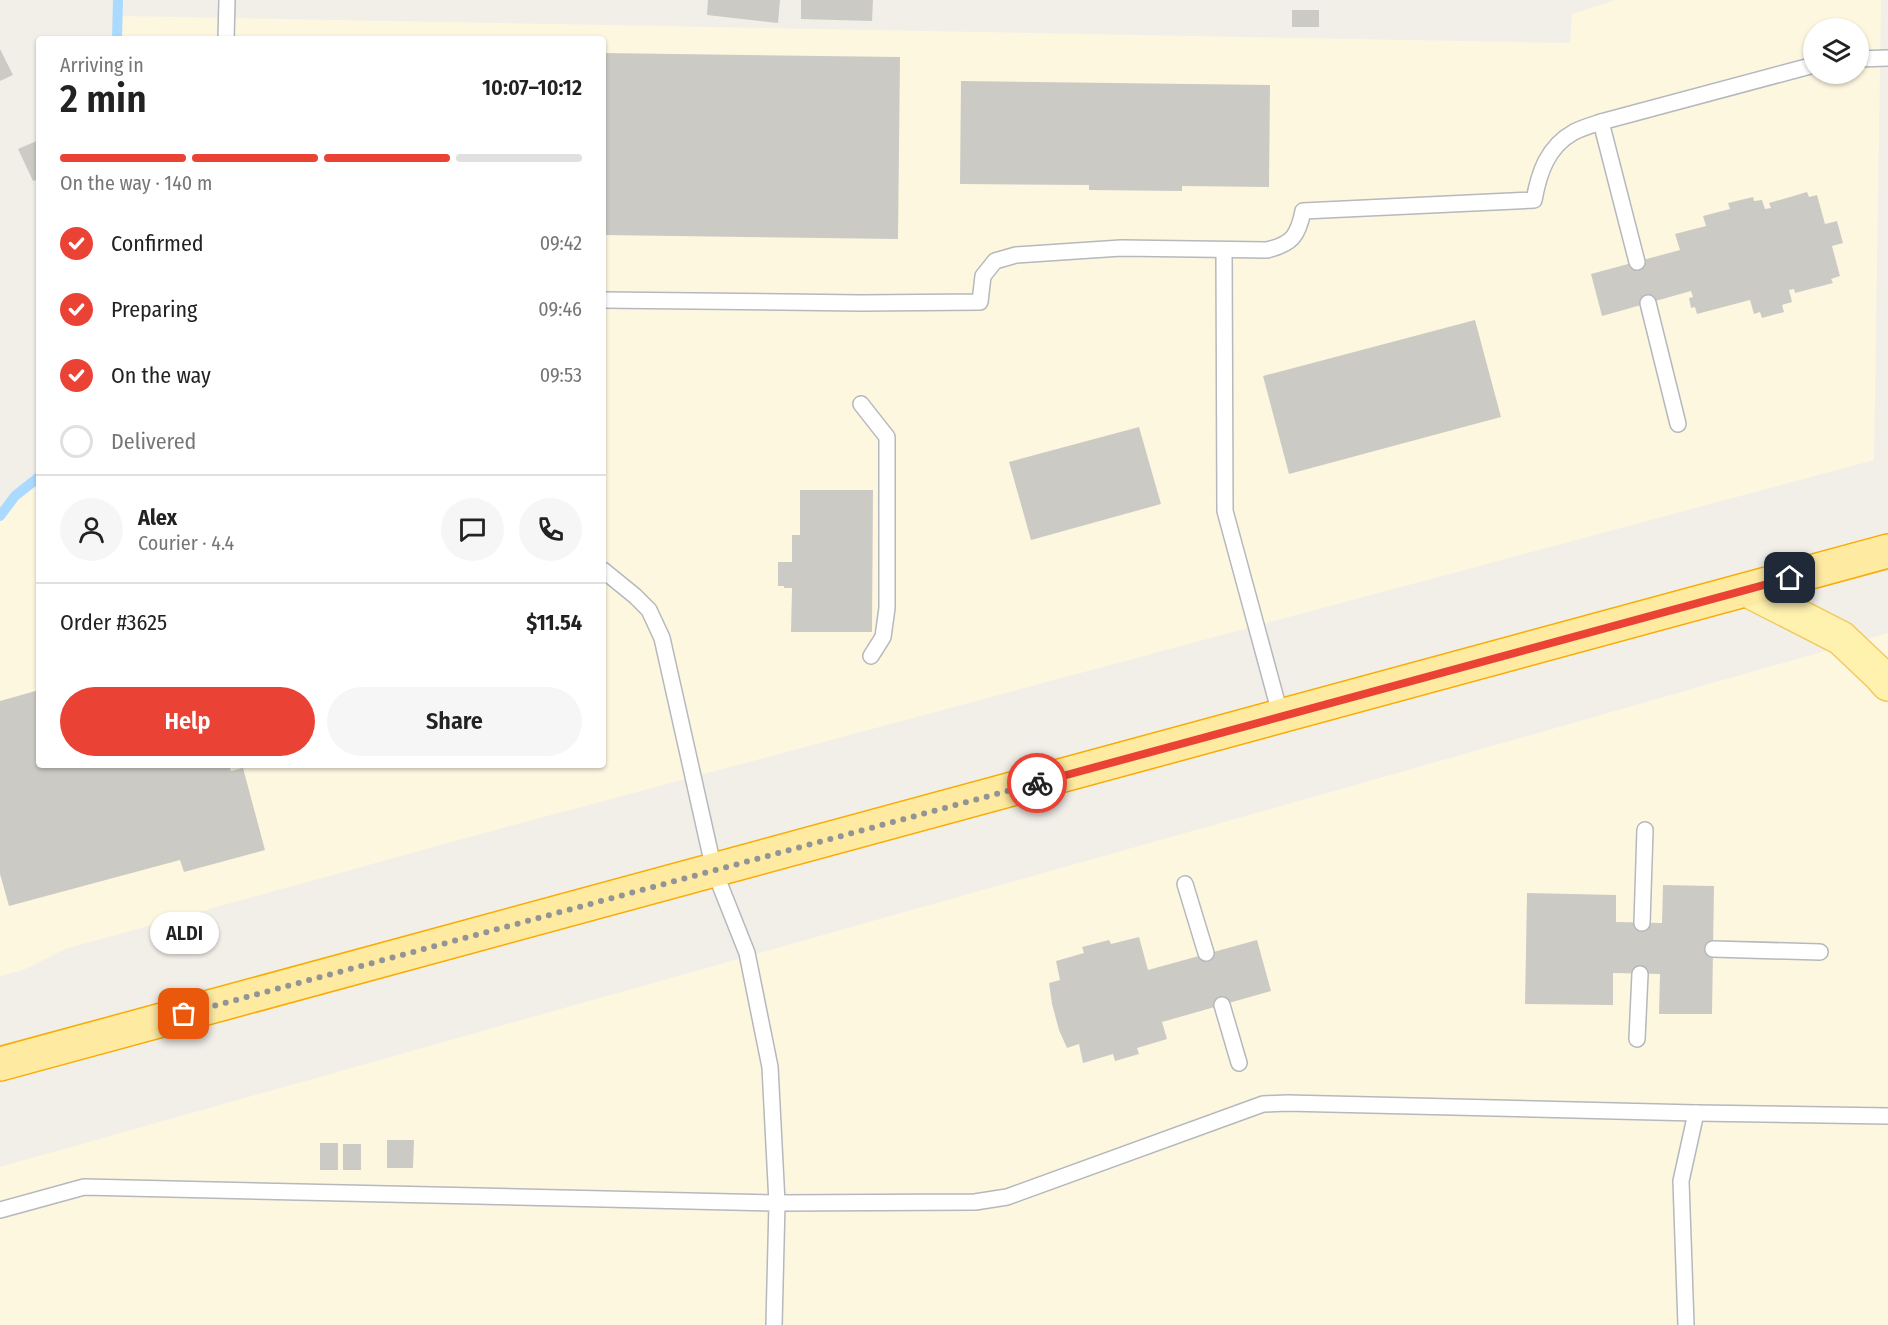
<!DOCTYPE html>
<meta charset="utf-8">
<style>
:root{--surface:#fff;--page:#f6f6f6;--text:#222;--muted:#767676;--line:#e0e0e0;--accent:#ea4335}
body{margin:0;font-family:"Fira Sans Condensed",sans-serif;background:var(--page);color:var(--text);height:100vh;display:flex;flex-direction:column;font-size:22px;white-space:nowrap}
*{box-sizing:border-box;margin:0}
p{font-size:20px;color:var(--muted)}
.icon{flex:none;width:33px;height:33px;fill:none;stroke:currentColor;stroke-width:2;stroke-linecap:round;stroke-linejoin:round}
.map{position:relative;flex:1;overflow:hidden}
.sheet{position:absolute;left:36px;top:36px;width:570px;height:732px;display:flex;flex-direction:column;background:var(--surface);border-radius:6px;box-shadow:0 2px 4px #0004}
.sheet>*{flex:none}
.tools{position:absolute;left:1803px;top:18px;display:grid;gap:12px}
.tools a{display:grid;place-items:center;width:66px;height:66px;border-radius:50%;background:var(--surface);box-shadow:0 2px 4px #0004;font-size:30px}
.pin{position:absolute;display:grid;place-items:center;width:51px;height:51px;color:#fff;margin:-26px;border-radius:12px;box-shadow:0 3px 9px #0006}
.courier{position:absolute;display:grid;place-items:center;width:60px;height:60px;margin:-30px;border:4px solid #ea4335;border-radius:50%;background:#fff;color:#222;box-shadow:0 2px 8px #0007}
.bubble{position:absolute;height:42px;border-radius:21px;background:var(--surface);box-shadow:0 2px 4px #0004;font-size:20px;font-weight:600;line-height:42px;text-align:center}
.summary em{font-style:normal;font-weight:600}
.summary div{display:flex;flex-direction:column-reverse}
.summary{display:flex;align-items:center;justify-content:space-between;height:102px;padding:0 24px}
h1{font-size:39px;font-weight:600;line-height:45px}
.bar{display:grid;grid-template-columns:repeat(4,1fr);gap:9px 6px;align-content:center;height:72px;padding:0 24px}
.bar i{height:8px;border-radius:4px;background:var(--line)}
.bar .current{background:var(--accent)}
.bar p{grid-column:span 4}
.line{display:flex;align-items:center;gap:15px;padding:0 24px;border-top:2px solid var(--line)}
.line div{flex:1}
.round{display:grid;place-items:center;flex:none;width:63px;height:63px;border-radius:32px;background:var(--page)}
ol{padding:0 24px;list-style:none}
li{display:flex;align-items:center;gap:18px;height:66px}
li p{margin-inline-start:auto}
li .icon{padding:6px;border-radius:50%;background:var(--accent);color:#fff;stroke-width:4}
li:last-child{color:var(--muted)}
li i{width:33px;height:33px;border:3px solid var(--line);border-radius:50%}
.cta{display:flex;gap:12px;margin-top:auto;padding:12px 24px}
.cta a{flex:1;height:69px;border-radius:36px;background:var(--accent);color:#fff;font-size:24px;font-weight:600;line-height:69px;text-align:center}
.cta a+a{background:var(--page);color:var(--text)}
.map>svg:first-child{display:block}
</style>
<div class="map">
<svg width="1888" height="1325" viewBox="0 0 1888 1325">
<rect width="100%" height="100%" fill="#f1efe8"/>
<g fill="#fef7e0" fill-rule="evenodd">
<path d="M 1616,0 L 1881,0 L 1874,460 L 473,836 L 65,949 L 23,970 L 0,976 L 0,516 L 15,496 L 39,477 L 39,765 L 603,765 L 603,39 L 117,39 L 117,16 L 1570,43 L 1572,14 ZM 1814,28 L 1858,28 L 1858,74 L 1814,74 Z"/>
<path d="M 1888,633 L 1888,1325 L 0,1325 L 0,1167 L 1359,784 Z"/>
</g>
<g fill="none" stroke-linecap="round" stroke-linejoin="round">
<g stroke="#aadaff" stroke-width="10">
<path d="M 117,39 L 118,0"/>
<path d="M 0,516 L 15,496 L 39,477"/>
</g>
</g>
<g fill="#cccac5">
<path d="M 708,0 L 780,0 L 778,23 L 707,15 Z"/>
<path d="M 801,0 L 873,0 L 872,21 L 801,19 Z"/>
<rect x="1292" y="10" width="27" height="17"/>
<path d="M 0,49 L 13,75 L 0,81 Z"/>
<path d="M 603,53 L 900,57 L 898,239 L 603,235 Z"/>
<path d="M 961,81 L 1270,85 L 1269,187 L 1182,186 L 1182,191 L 1089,190 L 1089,185 L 960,184 Z"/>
<path d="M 39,140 L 39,179 L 33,181 L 18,149 Z"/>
<path d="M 1807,192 L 1809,197 L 1817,195 L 1825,224 L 1837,221 L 1843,243 L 1832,246 L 1840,276 L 1831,279 L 1833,283 L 1795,293 L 1794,289 L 1789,290 L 1792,302 L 1782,305 L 1784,312 L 1762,318 L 1760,312 L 1754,314 L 1750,300 L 1697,314 L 1695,307 L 1691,308 L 1689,298 L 1693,297 L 1691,291 L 1602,316 L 1591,274 L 1680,250 L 1675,234 L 1706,226 L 1703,216 L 1730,209 L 1728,203 L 1753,197 L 1754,201 L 1762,200 L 1765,209 L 1771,208 L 1769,203 Z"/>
<path d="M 1475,320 L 1501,417 L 1289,474 L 1263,376 Z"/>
<path d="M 1139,427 L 1161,504 L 1031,540 L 1009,462 Z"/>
<path d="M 800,490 L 873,490 L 872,632 L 791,632 L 792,588 L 784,588 L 784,586 L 778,586 L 778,562 L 792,562 L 792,535 L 800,535 Z"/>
<path d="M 39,690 L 39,765 L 229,765 L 231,771 L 243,768 L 265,850 L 184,872 L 180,860 L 9,906 L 0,874 L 0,701 Z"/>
<path d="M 1663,885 L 1714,886 L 1712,1014 L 1659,1014 L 1660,974 L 1613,973 L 1613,1005 L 1525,1004 L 1527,893 L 1616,895 L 1616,922 L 1662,923 Z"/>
<path d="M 1139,937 L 1148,970 L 1257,940 L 1271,991 L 1162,1022 L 1167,1039 L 1137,1048 L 1139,1054 L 1115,1061 L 1113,1054 L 1083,1063 L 1079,1044 L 1067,1048 L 1059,1030 L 1052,1004 L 1049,983 L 1060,980 L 1056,961 L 1084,953 L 1082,947 L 1109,940 L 1111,944 Z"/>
<path d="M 387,1140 L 414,1140 L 413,1168 L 387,1168 Z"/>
<rect x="320" y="1143" width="18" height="27"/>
<rect x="343" y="1144" width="18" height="26"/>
</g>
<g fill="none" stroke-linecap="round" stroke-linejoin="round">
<g stroke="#b5b8bc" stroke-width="18">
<g id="service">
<path d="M 226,39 L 227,0"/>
<path d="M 1858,59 L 1888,58"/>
<path d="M 1601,122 L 1637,262"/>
<path d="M 1224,250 L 1225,511 L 1281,717"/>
<path d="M 603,300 L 861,303 L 980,302 L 983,276 L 995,261 L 1016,255 L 1121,248 L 1267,250 C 1292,244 1298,236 1303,211 L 1534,200 C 1539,173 1547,147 1574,132 C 1582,128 1592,125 1601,122 L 1814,65"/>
<path d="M 1648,303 L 1678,424"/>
<path d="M 861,404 L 887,437 L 887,608 L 883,637 L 871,656"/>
<path d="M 603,570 L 635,596 L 649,610 L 662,638 L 714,870 L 747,953 L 770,1067 L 777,1203 L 975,1202 L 1007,1197 L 1263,1104 L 1287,1103 L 1696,1113 L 1888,1116"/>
<path d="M 1185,884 L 1206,953"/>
<path d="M 1642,923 L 1645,830"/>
<path d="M 1713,949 L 1820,952"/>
<path d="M 1222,1005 L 1239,1063"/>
<path d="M 1637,1039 L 1640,974"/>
<path d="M 0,1210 L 84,1187 L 777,1203 L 774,1325"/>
<path d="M 1686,1325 L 1681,1181 L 1696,1113"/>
</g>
</g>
<g stroke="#f2c960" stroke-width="36">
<path id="primary" d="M 1747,590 L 1841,638 L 1880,675 L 1888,684"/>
</g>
<g stroke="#f9ab00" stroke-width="36">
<path id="trunk" d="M 0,1064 L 1888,551"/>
</g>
<use href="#service" stroke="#fff" stroke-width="15"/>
<use href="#primary" stroke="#fff2af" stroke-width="33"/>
<use href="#trunk" stroke="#feeaa1" stroke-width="33"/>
</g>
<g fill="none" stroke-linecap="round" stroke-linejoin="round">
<path stroke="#929495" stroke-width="6" stroke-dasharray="0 10.8" d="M 184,1014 L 1037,783"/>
<path stroke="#ea4335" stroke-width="8" d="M 1037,783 L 1790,578"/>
</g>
</svg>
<div class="tools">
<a><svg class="icon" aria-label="layers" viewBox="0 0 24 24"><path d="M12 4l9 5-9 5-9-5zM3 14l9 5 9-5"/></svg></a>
</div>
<div class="pin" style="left:184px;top:1014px;background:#ea580c"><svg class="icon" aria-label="bag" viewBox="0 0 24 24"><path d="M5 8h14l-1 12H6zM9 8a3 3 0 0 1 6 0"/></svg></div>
<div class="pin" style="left:1790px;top:578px;background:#1f2937"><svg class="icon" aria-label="home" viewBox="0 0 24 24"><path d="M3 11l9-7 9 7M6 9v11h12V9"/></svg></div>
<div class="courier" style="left:1037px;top:783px"><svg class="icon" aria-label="bike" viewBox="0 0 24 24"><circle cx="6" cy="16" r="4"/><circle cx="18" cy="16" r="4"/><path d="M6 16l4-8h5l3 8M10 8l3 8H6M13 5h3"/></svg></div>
<div class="bubble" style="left:150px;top:912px;width:69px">ALDI</div>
<section class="sheet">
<div class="summary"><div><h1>2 min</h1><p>Arriving in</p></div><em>10:07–10:12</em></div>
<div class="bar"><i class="current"></i><i class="current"></i><i class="current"></i><i></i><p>On the way · 140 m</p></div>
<ol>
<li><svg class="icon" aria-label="check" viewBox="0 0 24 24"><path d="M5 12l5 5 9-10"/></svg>Confirmed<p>09:42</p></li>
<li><svg class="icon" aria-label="check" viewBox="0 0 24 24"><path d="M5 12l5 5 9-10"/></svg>Preparing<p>09:46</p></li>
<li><svg class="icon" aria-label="check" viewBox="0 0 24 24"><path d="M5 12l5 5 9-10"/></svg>On the way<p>09:53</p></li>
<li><i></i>Delivered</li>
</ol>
<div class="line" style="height:108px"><a class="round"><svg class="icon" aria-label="person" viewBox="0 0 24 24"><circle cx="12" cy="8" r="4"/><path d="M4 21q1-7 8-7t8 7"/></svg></a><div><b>Alex</b><p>Courier · 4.4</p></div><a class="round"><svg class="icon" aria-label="chat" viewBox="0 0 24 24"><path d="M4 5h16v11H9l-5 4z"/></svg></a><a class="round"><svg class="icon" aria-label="phone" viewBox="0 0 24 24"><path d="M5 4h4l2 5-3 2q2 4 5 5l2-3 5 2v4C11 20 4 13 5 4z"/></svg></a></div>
<div class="line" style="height:78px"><div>Order #3625</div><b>$11.54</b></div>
<div class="cta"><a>Help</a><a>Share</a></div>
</section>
</div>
